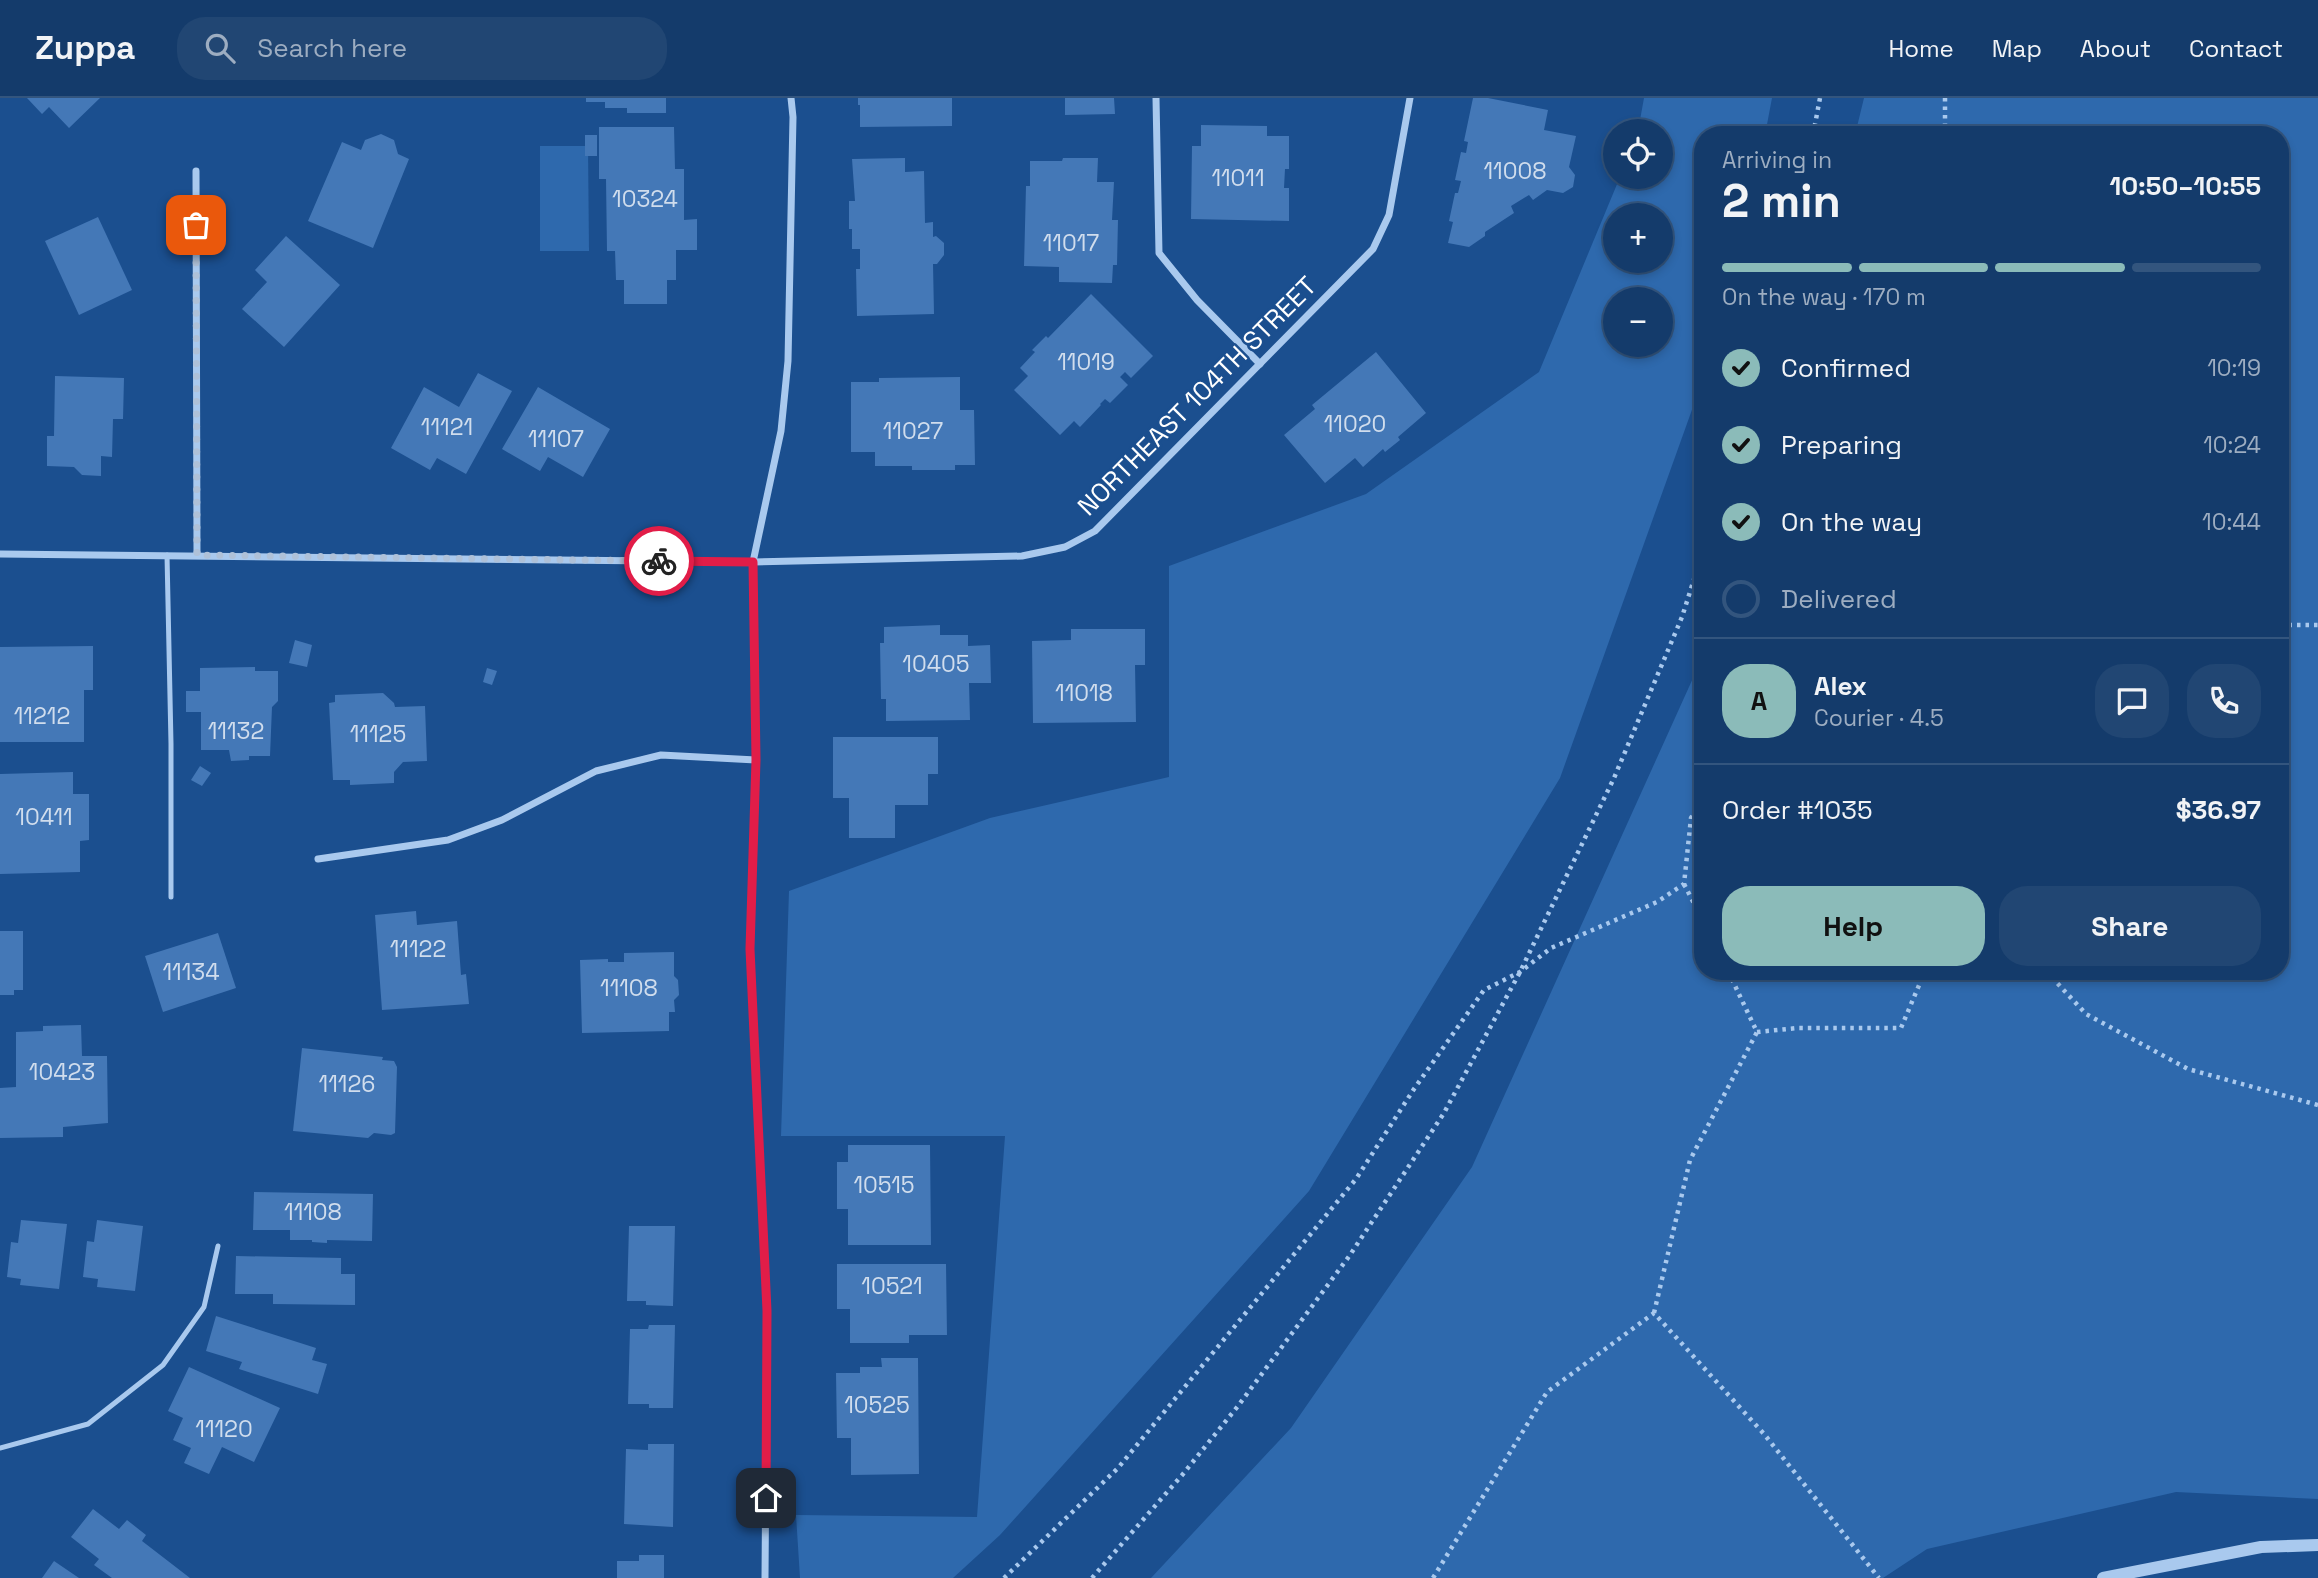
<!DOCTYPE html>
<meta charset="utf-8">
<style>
:root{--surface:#143b6b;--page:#214673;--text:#f1f3f6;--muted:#9dadc1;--line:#33557e;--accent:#8bbbb9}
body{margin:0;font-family:"Space Grotesk",sans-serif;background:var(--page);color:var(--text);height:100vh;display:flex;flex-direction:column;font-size:26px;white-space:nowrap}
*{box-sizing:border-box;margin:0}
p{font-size:23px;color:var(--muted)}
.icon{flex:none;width:38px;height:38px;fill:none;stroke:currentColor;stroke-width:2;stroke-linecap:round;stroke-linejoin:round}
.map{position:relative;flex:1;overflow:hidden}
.drawer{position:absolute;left:1694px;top:28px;width:595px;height:854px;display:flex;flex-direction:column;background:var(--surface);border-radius:28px;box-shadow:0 4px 10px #0003,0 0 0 2px var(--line)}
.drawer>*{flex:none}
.controls{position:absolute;left:1603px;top:21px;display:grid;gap:14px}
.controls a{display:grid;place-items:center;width:70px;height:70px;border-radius:50%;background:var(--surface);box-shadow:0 4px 10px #0003,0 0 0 2px var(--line);font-size:35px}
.pin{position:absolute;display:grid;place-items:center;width:60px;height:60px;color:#fff;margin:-30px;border-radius:14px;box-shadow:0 4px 10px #0006}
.courier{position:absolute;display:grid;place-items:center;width:70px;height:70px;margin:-35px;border:5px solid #e11d48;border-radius:50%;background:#fff;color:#222;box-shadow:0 2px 9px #0007}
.head em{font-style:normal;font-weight:700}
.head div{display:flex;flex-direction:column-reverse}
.head{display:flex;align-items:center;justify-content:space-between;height:119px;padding:0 28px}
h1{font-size:46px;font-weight:700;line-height:52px}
.bar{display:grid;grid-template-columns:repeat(4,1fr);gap:10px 7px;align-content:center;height:84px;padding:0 28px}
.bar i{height:9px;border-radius:5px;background:var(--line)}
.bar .selected{background:var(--accent)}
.bar p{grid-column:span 4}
.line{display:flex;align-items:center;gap:18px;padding:0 28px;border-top:2px solid var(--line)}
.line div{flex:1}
.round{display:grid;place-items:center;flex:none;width:74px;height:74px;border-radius:28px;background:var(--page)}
ol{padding:0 28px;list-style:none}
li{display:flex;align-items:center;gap:21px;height:77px}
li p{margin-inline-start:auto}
li .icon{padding:7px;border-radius:50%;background:var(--accent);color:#111;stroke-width:4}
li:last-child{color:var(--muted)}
li i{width:38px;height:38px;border:4px solid var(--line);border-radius:50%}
.primary-button{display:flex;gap:14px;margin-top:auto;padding:14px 28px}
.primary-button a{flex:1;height:80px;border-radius:28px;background:var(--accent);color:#111;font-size:28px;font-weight:700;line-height:80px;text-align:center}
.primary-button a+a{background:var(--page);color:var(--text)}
header{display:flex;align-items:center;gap:42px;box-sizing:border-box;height:98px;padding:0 35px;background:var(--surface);border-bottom:2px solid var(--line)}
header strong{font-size:33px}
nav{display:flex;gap:38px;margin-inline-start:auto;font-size:24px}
.search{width:490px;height:63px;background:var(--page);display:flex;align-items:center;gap:18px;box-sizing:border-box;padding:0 24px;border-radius:28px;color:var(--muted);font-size:26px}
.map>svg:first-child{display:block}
</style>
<header>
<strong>Zuppa</strong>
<div class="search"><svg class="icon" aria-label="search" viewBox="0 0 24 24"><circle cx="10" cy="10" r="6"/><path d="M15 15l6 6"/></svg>Search here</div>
<nav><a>Home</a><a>Map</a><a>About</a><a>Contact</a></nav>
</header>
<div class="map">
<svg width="2318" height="1480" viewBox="0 0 2318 1480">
<rect width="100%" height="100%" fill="#1b4f8f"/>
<g fill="#2e69ad" fill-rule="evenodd">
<path d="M 1644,0 L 1772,0 L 1765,37 L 1703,37 L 1703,281 L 1560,680 L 1309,1093 L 1000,1437 L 953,1480 L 800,1480 L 796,1417 L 977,1419 L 1005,1038 L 781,1038 L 789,793 L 990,720 L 1169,679 L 1169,468 L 1366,396 L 1539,274 L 1620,79 L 1661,79 L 1661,33 L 1638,33 ZM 1661,117 L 1661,163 L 1615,163 L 1615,117 ZM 1615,201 L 1661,201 L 1661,247 L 1615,247 Z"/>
<path d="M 1864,0 L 2318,0 L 2318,1401 L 2176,1394 L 1927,1451 L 1883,1480 L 1151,1480 L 1291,1330 L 1472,1069 L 1703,558 L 1703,873 L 2280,873 L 2280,37 L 1855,37 Z"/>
<path d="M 540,48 L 588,48 L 589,153 L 540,153 Z"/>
</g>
<g fill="#4478b7">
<path d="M 27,0 L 100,0 L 69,30 L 49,9 L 42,16 Z"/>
<path d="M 586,0 L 666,0 L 666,15 L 627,15 L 627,10 L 605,10 L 605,4 L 586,4 Z"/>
<path d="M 858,0 L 952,0 L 952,28 L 860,29 L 860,7 L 858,7 Z"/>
<path d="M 1065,0 L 1114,0 L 1115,16 L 1065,17 Z"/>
<path d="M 1473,0 L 1488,0 L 1548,12 L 1544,32 L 1576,38 L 1569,69 L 1575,77 L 1573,89 L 1563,95 L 1547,92 L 1533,102 L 1529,97 L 1511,108 L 1514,115 L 1485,134 L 1485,138 L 1469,149 L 1448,145 L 1453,124 L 1449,123 L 1455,95 L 1458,95 L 1461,83 L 1455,82 L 1461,54 L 1466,55 L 1468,44 L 1464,43 Z"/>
<path d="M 1201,27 L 1267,28 L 1267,38 L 1289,38 L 1289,71 L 1285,71 L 1284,90 L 1289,90 L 1289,123 L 1191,121 L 1192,48 L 1201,48 Z"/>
<path d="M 599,29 L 674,29 L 675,71 L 684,71 L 684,122 L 697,121 L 697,152 L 676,152 L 676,182 L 667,182 L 667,206 L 624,206 L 624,182 L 616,182 L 615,153 L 607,153 L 606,81 L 599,81 Z"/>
<path d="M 381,36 L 394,42 L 398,56 L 409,61 L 373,150 L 308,123 L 342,44 L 361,52 L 365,42 Z"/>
<rect x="585" y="37" width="12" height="21"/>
<path d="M 905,60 L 905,74 L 924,73 L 925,125 L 933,124 L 933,139 L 936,138 L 944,145 L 944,157 L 937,166 L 933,166 L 934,216 L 857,218 L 856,171 L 860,171 L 860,151 L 852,151 L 852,131 L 849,131 L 849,103 L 855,103 L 852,61 Z"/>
<path d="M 1063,60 L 1098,60 L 1097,84 L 1114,84 L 1112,122 L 1118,122 L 1117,167 L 1113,167 L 1112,185 L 1059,184 L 1059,169 L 1024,168 L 1026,88 L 1030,88 L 1030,63 L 1062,63 Z"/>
<path d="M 98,119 L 132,192 L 79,217 L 45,143 Z"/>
<path d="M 286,138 L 340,187 L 284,249 L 242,211 L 267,184 L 255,172 Z"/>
<path d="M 1091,196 L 1153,258 L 1131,280 L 1125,274 L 1120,279 L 1128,287 L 1110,305 L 1105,301 L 1100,306 L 1101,307 L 1080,329 L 1074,323 L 1060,337 L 1014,292 L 1028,278 L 1020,270 L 1035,254 L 1032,252 L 1046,238 L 1048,240 Z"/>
<path d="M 1376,254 L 1426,315 L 1398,339 L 1400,342 L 1385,354 L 1383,351 L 1363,369 L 1355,360 L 1325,385 L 1284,337 L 1315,311 L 1312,307 Z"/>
<path d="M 478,275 L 512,293 L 466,376 L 437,360 L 430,372 L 391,350 L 424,289 L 459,309 Z"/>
<path d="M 55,278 L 124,280 L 123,321 L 113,321 L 112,359 L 101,358 L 101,378 L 82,377 L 74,369 L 47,368 L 47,338 L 54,338 Z"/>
<path d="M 960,279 L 960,312 L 974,312 L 975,367 L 955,367 L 955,372 L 912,372 L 912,368 L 875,368 L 875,354 L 851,354 L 851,284 L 879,284 L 879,280 Z"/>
<path d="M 538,289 L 610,331 L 583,379 L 548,359 L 540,373 L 502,351 Z"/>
<path d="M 940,527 L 940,537 L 968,537 L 968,548 L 990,547 L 991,585 L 969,585 L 970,622 L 886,623 L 886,601 L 881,601 L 880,545 L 884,545 L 884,529 Z"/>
<path d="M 1071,531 L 1145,531 L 1145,567 L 1135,567 L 1136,624 L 1033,625 L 1032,543 L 1071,542 Z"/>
<path d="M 295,542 L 312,547 L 307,569 L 289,565 Z"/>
<path d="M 93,548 L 93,592 L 84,592 L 84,644 L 0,644 L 0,549 Z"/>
<path d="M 255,569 L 255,573 L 278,573 L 278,603 L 272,609 L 270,658 L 249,658 L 249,662 L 231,663 L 229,652 L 201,652 L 201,614 L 186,614 L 186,593 L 200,593 L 200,570 Z"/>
<path d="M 487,570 L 497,573 L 492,587 L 483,584 Z"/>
<path d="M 383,595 L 394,605 L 395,609 L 425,608 L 427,663 L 403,664 L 394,674 L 394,685 L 350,687 L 350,682 L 333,682 L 329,605 L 335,604 L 335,597 Z"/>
<path d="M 833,639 L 938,639 L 938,676 L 928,676 L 928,707 L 895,707 L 895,740 L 849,740 L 849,700 L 833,700 Z"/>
<path d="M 200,668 L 211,675 L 202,688 L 191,682 Z"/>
<path d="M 73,674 L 73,696 L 89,696 L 89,742 L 80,743 L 80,774 L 0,776 L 0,676 Z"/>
<path d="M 416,813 L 417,827 L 457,823 L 461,877 L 466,876 L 469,906 L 382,912 L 375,817 Z"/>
<path d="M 0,833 L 23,833 L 23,892 L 14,892 L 14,897 L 0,897 Z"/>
<path d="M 218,835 L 236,890 L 163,914 L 145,858 Z"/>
<path d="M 674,854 L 674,878 L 678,882 L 679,897 L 674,902 L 675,914 L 669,914 L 669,933 L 582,935 L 580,862 L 608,861 L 608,864 L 624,864 L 624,855 Z"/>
<path d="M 81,927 L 82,958 L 107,958 L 108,1025 L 63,1029 L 63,1039 L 0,1040 L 0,990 L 16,989 L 16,934 L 43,933 L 43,928 Z"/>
<path d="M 302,950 L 383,959 L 382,962 L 394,963 L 397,969 L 395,1035 L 391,1037 L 374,1035 L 368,1040 L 293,1033 Z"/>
<path d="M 848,1047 L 930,1047 L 931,1147 L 848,1147 L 848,1111 L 837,1111 L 837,1064 L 848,1064 Z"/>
<path d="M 254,1094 L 373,1096 L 372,1143 L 327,1142 L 327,1145 L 312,1144 L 312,1142 L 290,1142 L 290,1132 L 253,1132 Z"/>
<path d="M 21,1122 L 67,1126 L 59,1191 L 20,1187 L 21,1181 L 7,1179 L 11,1144 L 18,1145 Z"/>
<path d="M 97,1122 L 143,1128 L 135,1193 L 97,1189 L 98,1181 L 83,1179 L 87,1143 L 94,1144 Z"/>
<path d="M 629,1128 L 675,1128 L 673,1208 L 646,1207 L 646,1203 L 627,1203 Z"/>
<path d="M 236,1158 L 341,1160 L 341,1176 L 355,1176 L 355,1207 L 273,1206 L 273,1196 L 235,1196 Z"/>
<path d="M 837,1166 L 946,1166 L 947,1237 L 909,1237 L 909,1245 L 850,1245 L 850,1211 L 837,1211 Z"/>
<path d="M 216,1218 L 316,1250 L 312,1262 L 327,1266 L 318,1296 L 239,1271 L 242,1264 L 206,1253 Z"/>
<path d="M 649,1227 L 675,1227 L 673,1310 L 649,1310 L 649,1306 L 628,1306 L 630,1231 L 648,1231 Z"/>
<path d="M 881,1260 L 918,1260 L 919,1376 L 851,1377 L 851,1340 L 837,1340 L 836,1275 L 860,1275 L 860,1269 L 882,1269 Z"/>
<path d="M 189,1269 L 280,1310 L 254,1364 L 222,1349 L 209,1376 L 184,1365 L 191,1350 L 173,1342 L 183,1320 L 168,1313 Z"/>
<path d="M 648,1346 L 674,1346 L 673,1429 L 624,1426 L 626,1351 L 648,1352 Z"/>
<path d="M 93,1411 L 119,1431 L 127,1422 L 146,1437 L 142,1443 L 190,1480 L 112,1480 L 94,1467 L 99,1461 L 71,1439 Z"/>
<path d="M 639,1457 L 664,1457 L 664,1480 L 617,1480 L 617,1463 L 639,1463 Z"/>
<path d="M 54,1463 L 79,1480 L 42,1480 Z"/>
</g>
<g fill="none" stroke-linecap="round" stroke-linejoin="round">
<g stroke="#a9c9ee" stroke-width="4.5" stroke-dasharray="3.5 5" stroke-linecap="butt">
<path d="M 1945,0 L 1945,37"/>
<path d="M 1813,37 L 1820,0"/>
<path d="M 2280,527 L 2318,527"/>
<path d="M 1684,786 L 1703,823"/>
<path d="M 2046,873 L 2086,916 L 2188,971 L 2318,1007"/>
<path d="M 1757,934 L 1798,930 L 1901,930 L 1925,873"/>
<path d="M 1654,1215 L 1690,1062 L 1757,934 L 1728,873"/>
<path d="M 1004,1480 L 1118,1370 L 1356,1081 L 1414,991 L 1484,892 L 1520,874 L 1551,850 L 1657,804 L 1684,786 L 1691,720 L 1703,700"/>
<path d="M 1092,1480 L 1183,1376 L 1238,1308 L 1350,1157 L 1444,1015 L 1520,874 L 1614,680 L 1682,519 L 1703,453"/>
<path d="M 1433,1480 L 1547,1294 L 1654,1215 L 1764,1336 L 1879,1480"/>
</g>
<g stroke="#a9c9ee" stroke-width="5">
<path d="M 167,457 L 171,646 L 171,799"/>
<path d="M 0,1350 L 88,1326 L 163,1267 L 204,1209 L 218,1148"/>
</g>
<g stroke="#a9c9ee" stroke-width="7">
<path d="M 1156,0 L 1159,155 L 1197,202 L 1260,266"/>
<path d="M 196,73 L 197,457"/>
<path d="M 0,456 L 753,464 L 1022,458 L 1065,449 L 1095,433 L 1373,151 L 1389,117 L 1410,0"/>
<path d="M 318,761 L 448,742 L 502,722 L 596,673 L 661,657 L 756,662"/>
<path d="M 765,1480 L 767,1213 L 750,851 L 756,662 L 753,464 L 781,333 L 788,263 L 793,19 L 791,0"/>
</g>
<path stroke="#a9c9ee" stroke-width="12" d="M 2103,1480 L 2261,1449 L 2318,1447"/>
</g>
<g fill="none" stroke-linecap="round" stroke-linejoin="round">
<path stroke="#afc1d8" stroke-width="7" stroke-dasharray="0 12.6" d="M 196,127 L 197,457 L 659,463"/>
<path stroke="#e11d48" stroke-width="9" d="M 659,463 L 753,464 L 756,662 L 750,851 L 767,1213 L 766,1400"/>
</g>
<g text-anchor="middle" stroke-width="5" stroke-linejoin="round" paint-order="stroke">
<g font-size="23" fill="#d0dded">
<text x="1515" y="81">11008</text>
<text x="1238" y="88">11011</text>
<text x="645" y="109">10324</text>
<text x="1071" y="153">11017</text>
<text x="1086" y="272">11019</text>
<text x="1355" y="334">11020</text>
<text x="447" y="337">11121</text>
<text x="913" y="341">11027</text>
<text x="556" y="349">11107</text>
<text x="936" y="574">10405</text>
<text x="1084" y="603">11018</text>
<text x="42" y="626">11212</text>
<text x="236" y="641">11132</text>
<text x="378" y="644">11125</text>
<text x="44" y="727">10411</text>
<text x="418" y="859">11122</text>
<text x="191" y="882">11134</text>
<text x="629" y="898">11108</text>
<text x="62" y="982">10423</text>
<text x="347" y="994">11126</text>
<text x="884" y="1095">10515</text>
<text x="313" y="1122">11108</text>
<text x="892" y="1196">10521</text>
<text x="877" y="1315">10525</text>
<text x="224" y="1339">11120</text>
</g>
<g font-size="26" fill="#fff" stroke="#1b4f8f">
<text transform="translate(1197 298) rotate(-45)" y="9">NORTHEAST 104TH STREET</text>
</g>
</g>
</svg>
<div class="controls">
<a><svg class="icon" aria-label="locate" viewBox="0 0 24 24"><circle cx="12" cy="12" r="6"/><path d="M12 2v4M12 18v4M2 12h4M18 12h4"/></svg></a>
<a>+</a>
<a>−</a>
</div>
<div class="pin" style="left:196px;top:127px;background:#ea580c"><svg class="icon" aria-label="bag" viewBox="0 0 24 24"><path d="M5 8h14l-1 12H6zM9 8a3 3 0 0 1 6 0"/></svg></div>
<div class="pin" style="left:766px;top:1400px;background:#1f2937"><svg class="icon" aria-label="home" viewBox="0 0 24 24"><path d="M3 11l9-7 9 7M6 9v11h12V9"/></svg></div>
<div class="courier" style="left:659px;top:463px"><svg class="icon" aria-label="bike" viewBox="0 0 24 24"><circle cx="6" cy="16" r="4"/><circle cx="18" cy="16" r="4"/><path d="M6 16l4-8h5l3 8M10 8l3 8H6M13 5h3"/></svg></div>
<section class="drawer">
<div class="head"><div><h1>2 min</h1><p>Arriving in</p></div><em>10:50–10:55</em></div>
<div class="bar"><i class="selected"></i><i class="selected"></i><i class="selected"></i><i></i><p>On the way · 170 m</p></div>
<ol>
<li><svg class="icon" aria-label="check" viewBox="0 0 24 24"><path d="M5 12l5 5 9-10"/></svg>Confirmed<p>10:19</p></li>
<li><svg class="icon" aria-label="check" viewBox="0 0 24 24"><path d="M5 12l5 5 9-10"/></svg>Preparing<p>10:24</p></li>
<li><svg class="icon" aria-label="check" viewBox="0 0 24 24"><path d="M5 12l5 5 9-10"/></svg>On the way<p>10:44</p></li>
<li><i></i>Delivered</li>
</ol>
<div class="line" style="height:126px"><b class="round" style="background:var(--accent);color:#111">A</b><div><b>Alex</b><p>Courier · 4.5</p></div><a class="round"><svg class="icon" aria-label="chat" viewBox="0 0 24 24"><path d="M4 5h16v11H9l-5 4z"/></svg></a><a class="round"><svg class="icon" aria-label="phone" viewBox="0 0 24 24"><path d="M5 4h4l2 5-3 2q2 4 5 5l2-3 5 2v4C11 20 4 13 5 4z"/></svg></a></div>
<div class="line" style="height:91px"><div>Order #1035</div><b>$36.97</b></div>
<div class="primary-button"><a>Help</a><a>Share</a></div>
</section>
</div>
